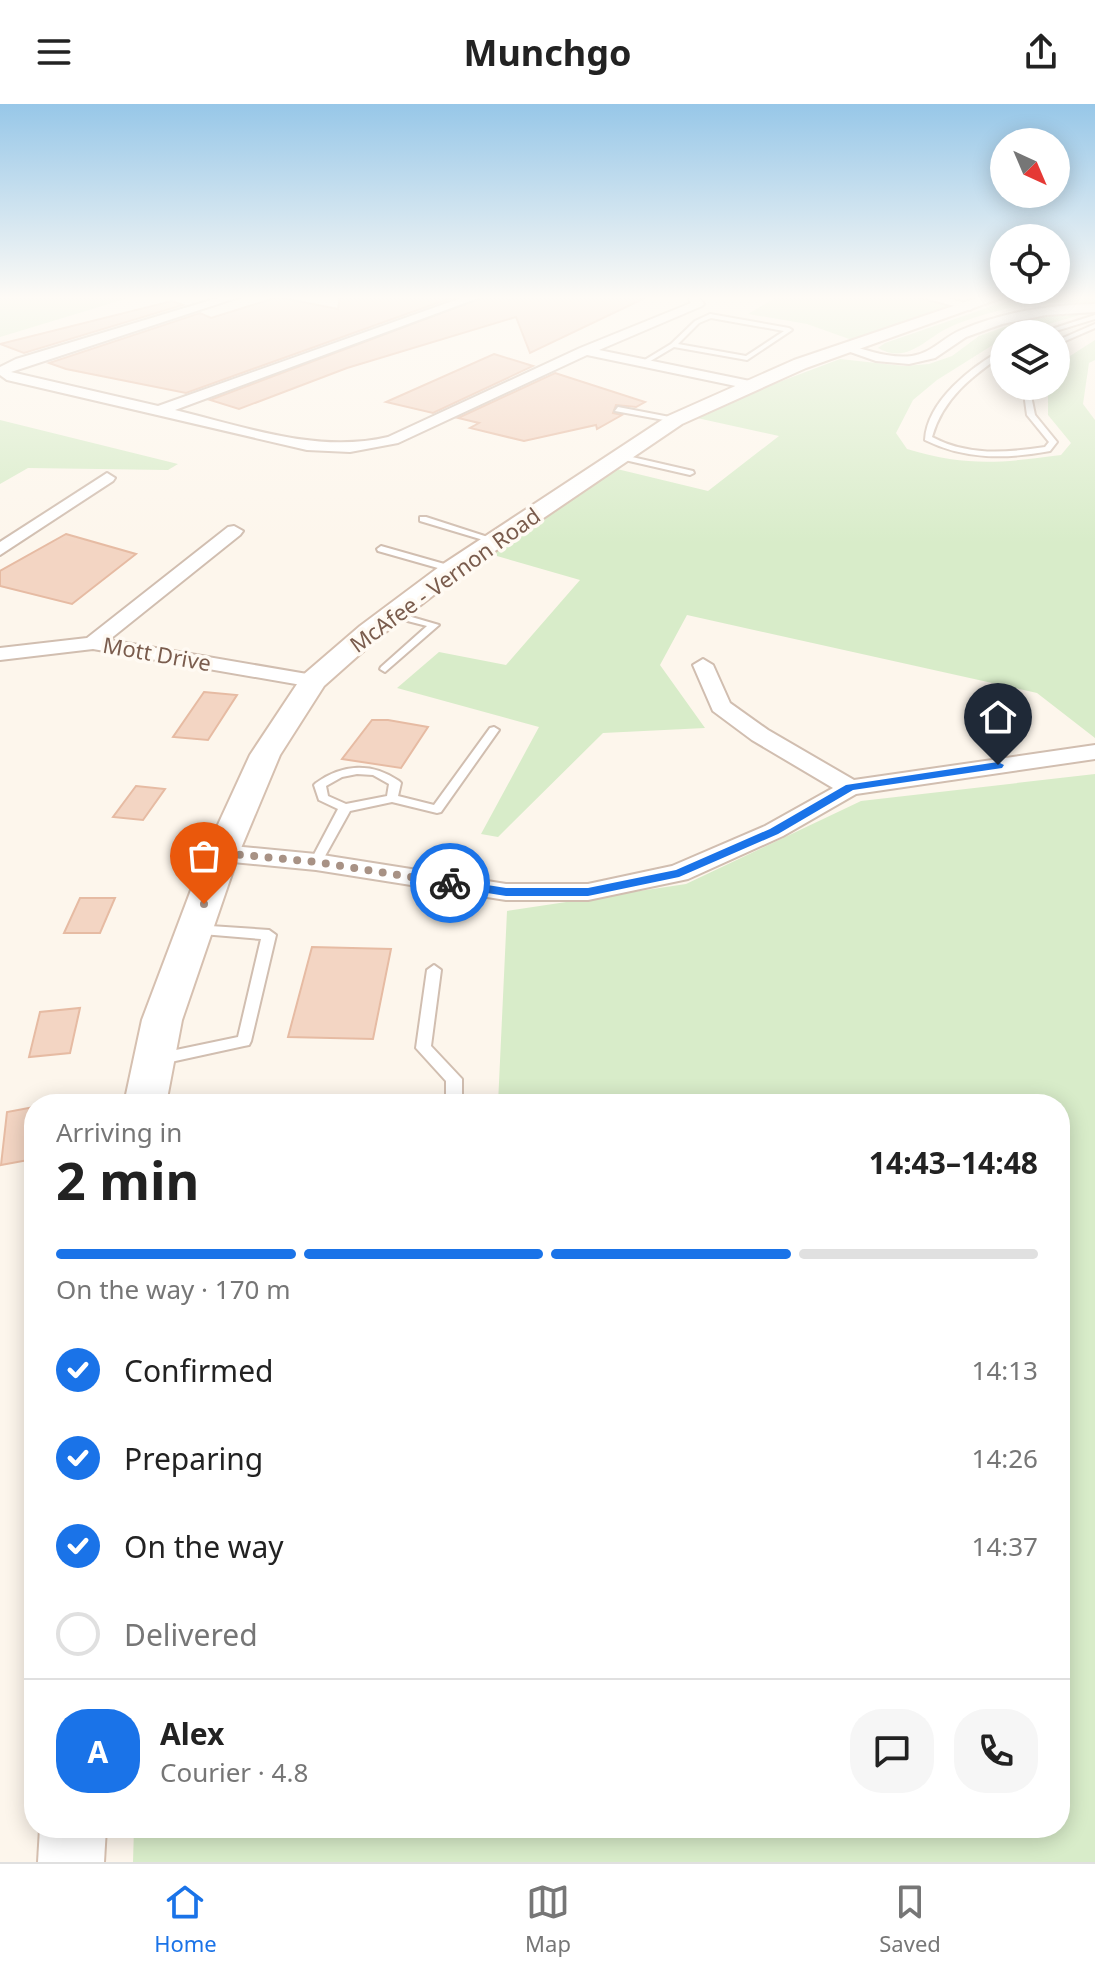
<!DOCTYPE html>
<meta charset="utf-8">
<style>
:root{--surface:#fff;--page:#f6f6f6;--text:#222;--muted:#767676;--line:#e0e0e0;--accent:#1a73e8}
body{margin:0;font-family:"Noto Sans",sans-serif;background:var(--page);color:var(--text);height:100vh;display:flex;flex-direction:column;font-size:30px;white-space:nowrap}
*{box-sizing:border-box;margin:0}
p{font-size:26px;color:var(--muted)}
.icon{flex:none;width:44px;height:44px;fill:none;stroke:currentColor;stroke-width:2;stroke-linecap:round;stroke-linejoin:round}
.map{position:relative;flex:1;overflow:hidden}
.side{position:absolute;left:24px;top:990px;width:1046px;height:744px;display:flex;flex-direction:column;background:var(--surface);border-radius:32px;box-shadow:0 4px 20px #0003}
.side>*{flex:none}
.needle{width:52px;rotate:136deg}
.tools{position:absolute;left:990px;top:24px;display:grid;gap:16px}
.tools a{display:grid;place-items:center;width:80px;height:80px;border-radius:50%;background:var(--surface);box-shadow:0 4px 20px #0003;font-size:40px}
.pin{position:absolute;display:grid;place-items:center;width:68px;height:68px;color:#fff;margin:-82px -34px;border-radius:50% 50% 50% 0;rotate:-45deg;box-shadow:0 0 8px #0007}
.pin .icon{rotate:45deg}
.courier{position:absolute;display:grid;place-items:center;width:80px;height:80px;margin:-40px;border:6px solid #1a73e8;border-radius:50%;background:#fff;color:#222;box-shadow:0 2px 10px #0007}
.overview em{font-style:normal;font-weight:700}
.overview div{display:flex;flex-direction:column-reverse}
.overview{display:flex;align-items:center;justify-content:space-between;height:136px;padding:0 32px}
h1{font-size:52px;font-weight:700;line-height:60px}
.bar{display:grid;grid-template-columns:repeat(4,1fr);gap:12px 8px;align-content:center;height:96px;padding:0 32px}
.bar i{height:10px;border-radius:6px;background:var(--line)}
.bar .active{background:var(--accent)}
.bar p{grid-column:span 4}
.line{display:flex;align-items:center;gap:20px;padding:0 32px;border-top:2px solid var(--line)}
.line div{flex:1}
.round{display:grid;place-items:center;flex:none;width:84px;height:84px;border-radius:32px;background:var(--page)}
ol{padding:0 32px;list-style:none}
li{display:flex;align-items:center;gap:24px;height:88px}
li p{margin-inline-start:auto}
li .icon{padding:8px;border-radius:50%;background:var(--accent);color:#fff;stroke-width:4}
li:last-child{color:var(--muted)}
li i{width:44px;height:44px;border:4px solid var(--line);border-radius:50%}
header{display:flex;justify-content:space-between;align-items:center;height:104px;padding:0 32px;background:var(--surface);font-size:36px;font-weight:700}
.menu{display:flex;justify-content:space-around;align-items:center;height:112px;border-top:2px solid var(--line);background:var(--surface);font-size:22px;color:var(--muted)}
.menu a{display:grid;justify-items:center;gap:4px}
.menu .active{color:var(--accent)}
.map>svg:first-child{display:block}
</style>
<header><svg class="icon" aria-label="menu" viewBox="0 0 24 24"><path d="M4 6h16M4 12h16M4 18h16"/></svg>Munchgo<svg class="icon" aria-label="share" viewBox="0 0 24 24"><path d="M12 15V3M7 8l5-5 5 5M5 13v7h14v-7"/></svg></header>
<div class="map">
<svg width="1095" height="1758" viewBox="0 0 1095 1758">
<rect width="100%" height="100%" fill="#fdf6ec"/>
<g fill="#d8ecc9">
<path d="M 0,193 L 132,193 L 0,233 Z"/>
<path d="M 777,193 L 914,193 L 952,202 L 852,236 L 807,220 L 748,210 Z"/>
<path d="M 1019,193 L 1095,193 L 1095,200 C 1082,200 1070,198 1058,199 C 1021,199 983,209 950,223 C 925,234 908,261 878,244 L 885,239 Z"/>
<path d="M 1093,207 L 1015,230 L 1004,230 L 1004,234 L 937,276 L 913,296 L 896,329 L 907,345 C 968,363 1000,359 1061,351 L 1071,339 L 1048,311 L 1048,282 L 1056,282 L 1056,261 L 1095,236 L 1095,256 L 1089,259 L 1083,300 L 1095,316 L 1095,634 L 1037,589 L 687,511 L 660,561 L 705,624 L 603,629 L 498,733 L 481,730 L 539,623 L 397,584 L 439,548 L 506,561 L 580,476 L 490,450 L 617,365 L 708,387 L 779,332 L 697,314 L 737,294 L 840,255 L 904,262 L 929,260 L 952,252 L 979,232 L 1016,219 L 1053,211 Z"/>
<path d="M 0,316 L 178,360 L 168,366 L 28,364 L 0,380 Z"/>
<path d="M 1095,670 L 1095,1758 L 133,1758 L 134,1724 L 1060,1724 L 1060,1000 L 498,1000 L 507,807 L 686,780 L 861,697 Z"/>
</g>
<g fill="#f3d5c3" stroke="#e6bba3" stroke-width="2">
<path d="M 278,193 L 338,205 L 340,193 L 454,193 L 186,289 L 66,265 L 49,259 L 200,209 L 211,214 Z"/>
<path d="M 484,193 L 647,193 L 530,249 L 516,213 L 347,264 L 239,305 L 210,296 Z"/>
<path d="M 172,197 L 183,201 L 24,249 L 0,240 Z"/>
<path d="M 494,250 L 533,262 L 433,309 L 386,298 Z"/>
<path d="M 555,269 L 645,298 L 636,303 L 616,301 L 613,309 L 622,311 L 597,325 L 596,321 L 524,337 L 470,324 L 479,319 L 458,314 Z"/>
<path d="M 66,430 L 136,450 L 72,500 L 0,482 L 0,467 Z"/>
<path d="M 204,588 L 237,591 L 208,636 L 173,633 Z"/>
<path d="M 372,616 L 388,616 L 428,623 L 401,664 L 342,655 Z"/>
<path d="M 136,682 L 165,685 L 143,716 L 113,713 Z"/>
<path d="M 80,794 L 115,794 L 100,829 L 64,829 Z"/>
<path d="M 312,843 L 391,845 L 373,935 L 288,933 Z"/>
<path d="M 80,904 L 70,949 L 29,953 L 40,908 Z"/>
<path d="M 34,1003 L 34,1055 L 1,1061 L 7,1008 Z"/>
</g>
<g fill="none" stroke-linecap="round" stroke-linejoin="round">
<g stroke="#d1beb0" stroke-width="4">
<g id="lane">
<path d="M 710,210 L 789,224 L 792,226 L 747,256 L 674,243 L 647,259 L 643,259 L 643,257 L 671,240 L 695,217 ZM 711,214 L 784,227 L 746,252 L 678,240 L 699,219 Z"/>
<path d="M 1095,211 L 1095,215 L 1046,230 L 1036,230 Z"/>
<path d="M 1095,220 L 1095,224 L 1056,241 L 1056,237 Z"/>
<path d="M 1004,245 L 1004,250 C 972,272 943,294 932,333 C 968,352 1005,349 1045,343 L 1049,338 L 1027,311 L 1023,282 L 1029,282 L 1035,311 L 1057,338 L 1050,347 C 1007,355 965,356 925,336 C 927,297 972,262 1004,245 Z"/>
<path d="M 618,303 L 675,314 L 679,316 L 675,318 L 615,307 Z"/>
<path d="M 619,350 L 693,367 L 694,369 L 690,371 L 616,354 L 616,350 Z"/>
<path d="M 420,413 L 426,413 L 497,436 L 490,438 L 420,417 Z"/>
<path d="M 381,442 L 455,463 L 457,465 L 452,468 L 378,447 L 377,445 Z"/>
<path d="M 391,507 L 439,521 L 385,568 L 380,565 L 381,563 L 427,522 L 388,512 L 386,510 Z"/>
<path d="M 494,623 L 499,626 L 441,708 L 437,709 L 392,698 L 350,707 L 320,761 L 312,761 L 310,758 L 338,705 L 319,696 L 314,681 L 316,679 C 342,660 372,658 399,677 L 401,679 L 398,692 L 434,701 L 490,624 ZM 357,670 L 373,671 L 389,680 L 387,692 L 346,700 L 328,692 L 326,682 L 342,673 Z"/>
<path d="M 195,821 L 269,826 L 276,831 L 251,937 L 249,941 L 244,942 L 157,961 L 152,959 L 150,955 L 152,951 L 238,933 L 261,835 L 190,829 L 188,826 Z"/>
<path d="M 434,861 L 441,866 L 431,942 L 462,975 L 462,1000 L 446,1000 L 446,977 L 416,944 L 427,866 Z"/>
</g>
</g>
<g stroke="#d1beb0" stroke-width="4">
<g id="street">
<path d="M 221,193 L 239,193 L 11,268 L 158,302 L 464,193 L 481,193 L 175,306 C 243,322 317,350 388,333 L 580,244 L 691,199 L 688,193 L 699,193 L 704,200 L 702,202 L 599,246 L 750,277 L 757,281 L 750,285 L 587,251 L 398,339 L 350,348 L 307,346 L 7,276 L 0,271 L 0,263 L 16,255 Z"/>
<path d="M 920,193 L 944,193 L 976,202 L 970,206 Z"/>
<path d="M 1095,200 L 1095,208 L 1046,211 L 1002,220 L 966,233 L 935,254 L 909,260 L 876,257 L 839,244 L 845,240 C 867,246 889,255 912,252 C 932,249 944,233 961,226 C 1003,208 1050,201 1095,200 Z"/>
<path d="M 107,369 L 115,374 L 113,377 L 0,451 L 0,438 Z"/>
<path d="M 234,422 L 243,427 L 240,431 L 109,536 L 313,571 L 323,577 L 320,581 L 313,583 L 93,545 L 0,556 L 0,544 L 87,534 L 228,423 Z"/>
<path d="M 703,555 L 713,561 L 730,599 L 768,626 L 854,676 L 1095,641 L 1095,655 L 856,690 L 783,732 L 688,775 L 588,796 L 506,796 L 316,766 L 222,757 L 213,755 L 210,749 L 213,743 L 222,741 L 316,750 L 506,780 L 588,780 L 672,762 L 765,722 L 833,684 L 752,636 L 713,607 L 693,561 Z"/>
</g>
</g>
<g stroke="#d6c0b0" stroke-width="4">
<g id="secondary">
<path d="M 980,193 L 1004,193 L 806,264 L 682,320 L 461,470 L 378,534 L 324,582 L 280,651 L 239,749 L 182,916 L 166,1000 L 124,1000 L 142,916 L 205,749 L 250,651 L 303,571 L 360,522 L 443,460 L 668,312 L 794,256 Z"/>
<path d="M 40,1724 L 106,1724 L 104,1758 L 38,1758 Z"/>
</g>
</g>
<use href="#lane" fill="#fff" fill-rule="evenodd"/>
<use href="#street" fill="#fff" fill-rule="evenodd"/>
<use href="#secondary" fill="#fff" fill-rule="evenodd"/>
</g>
<linearGradient id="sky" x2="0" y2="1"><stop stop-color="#97c7e8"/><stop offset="0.44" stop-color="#fefbf6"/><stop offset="1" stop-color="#fefbf6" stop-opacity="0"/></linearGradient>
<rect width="1095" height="440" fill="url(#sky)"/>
<path fill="#1a73e8" d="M 998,658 L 1004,661 L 1002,664 L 853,686 L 778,730 L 679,773 L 588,792 L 506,792 L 450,783 L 444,779 L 450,775 L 506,784 L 588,784 L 676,766 L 770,725 L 846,681 Z"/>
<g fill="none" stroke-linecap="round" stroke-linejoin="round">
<path stroke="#a89285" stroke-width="8" stroke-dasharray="0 14.4" d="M 204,800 L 222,749 L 316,758 L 450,779"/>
</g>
<g text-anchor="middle" stroke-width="7" stroke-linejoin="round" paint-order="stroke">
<g font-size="22" fill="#7a5c4d" stroke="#fffaf3">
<text transform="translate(445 476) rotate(-36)" y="8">McAfee - Vernon Road</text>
<text transform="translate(157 550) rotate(10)" y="8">Mott Drive</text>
</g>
</g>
</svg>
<div class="tools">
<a><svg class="needle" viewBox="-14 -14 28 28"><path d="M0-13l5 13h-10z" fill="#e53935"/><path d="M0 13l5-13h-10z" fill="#767676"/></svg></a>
<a><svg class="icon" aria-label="locate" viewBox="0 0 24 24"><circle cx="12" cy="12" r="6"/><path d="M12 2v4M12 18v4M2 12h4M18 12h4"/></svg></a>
<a><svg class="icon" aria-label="layers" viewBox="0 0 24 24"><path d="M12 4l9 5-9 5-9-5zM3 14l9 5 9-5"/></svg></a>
</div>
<div class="pin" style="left:204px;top:800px;background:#ea580c"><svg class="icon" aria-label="bag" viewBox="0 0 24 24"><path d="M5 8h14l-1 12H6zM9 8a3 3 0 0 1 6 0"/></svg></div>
<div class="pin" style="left:998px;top:661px;background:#1f2937"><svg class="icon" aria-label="home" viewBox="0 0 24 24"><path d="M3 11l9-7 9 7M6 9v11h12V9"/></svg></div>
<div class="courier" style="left:450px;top:779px"><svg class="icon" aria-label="bike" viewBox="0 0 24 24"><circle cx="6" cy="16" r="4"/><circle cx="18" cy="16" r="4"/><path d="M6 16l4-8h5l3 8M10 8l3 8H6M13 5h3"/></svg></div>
<section class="side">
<div class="overview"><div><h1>2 min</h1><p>Arriving in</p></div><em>14:43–14:48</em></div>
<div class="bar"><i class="active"></i><i class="active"></i><i class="active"></i><i></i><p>On the way · 170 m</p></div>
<ol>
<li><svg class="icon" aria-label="check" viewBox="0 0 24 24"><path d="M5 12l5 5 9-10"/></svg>Confirmed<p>14:13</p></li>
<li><svg class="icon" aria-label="check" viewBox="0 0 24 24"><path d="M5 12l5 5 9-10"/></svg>Preparing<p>14:26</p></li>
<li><svg class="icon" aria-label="check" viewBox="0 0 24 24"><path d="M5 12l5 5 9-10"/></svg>On the way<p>14:37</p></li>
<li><i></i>Delivered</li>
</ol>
<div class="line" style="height:144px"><b class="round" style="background:var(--accent);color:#fff">A</b><div><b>Alex</b><p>Courier · 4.8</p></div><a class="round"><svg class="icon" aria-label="chat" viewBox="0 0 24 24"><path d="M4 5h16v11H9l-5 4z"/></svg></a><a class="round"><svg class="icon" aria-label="phone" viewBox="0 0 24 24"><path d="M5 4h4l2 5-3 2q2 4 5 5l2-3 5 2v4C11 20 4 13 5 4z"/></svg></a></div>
</section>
</div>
<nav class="menu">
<a class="active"><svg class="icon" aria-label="home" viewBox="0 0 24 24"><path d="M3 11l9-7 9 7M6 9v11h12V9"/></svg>Home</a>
<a><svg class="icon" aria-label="map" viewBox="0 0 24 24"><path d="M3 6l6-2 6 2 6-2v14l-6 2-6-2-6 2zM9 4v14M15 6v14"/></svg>Map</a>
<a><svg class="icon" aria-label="saved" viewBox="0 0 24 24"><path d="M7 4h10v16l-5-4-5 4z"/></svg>Saved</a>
</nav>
